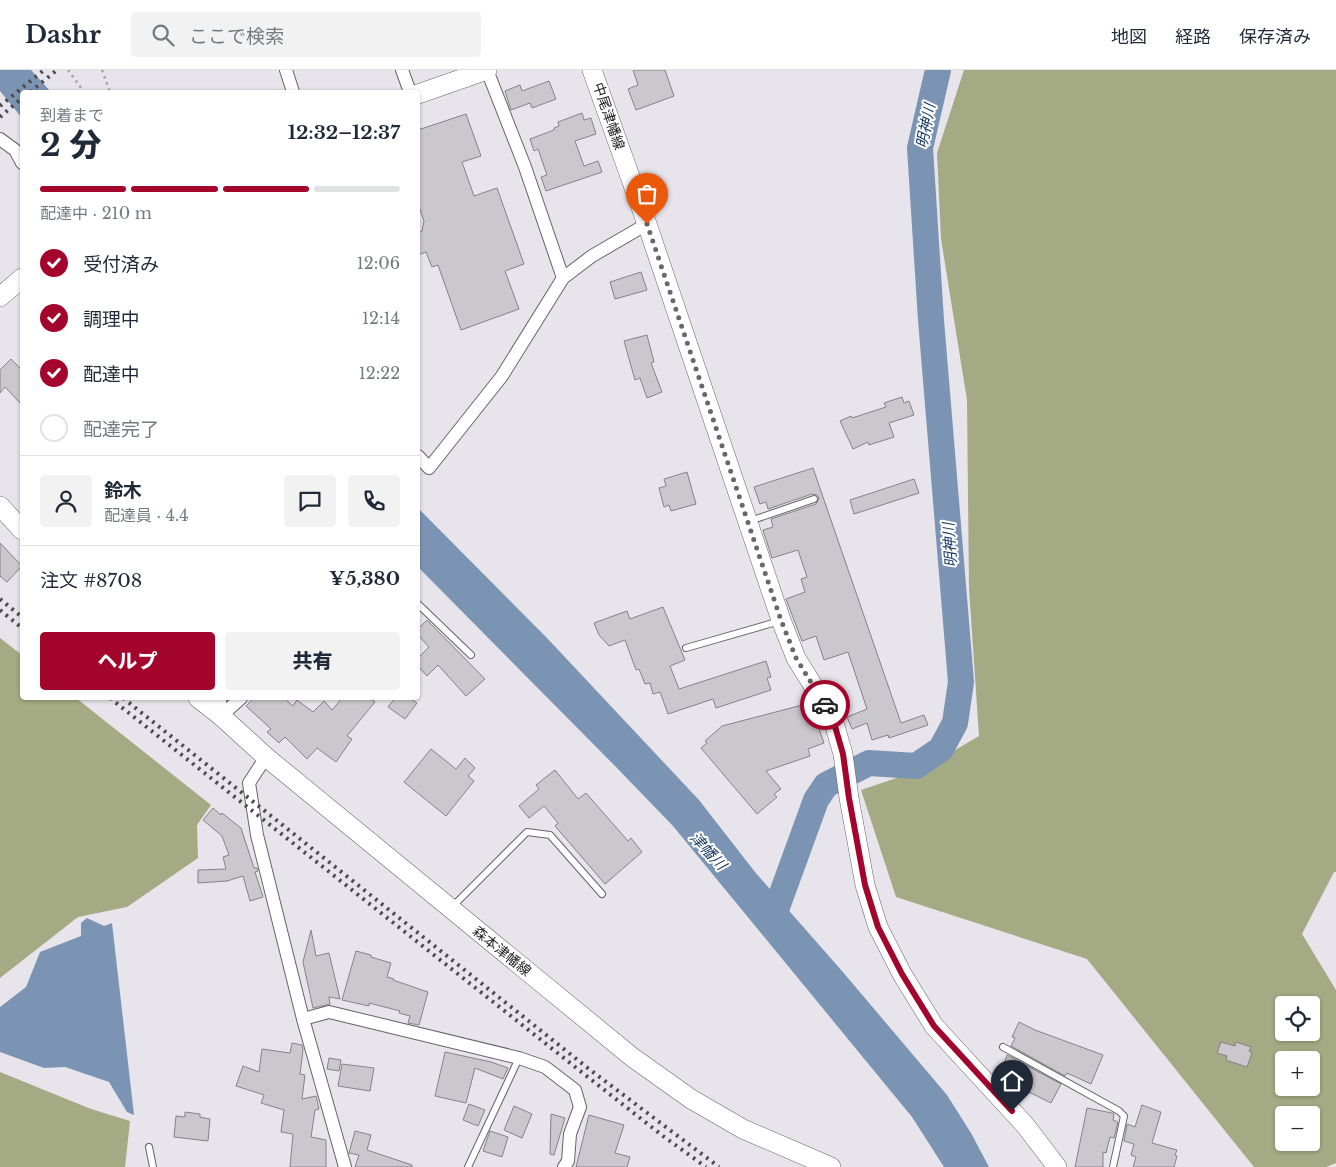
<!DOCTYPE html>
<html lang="ja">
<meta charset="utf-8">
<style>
:root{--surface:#fff;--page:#f2f2f3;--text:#1f2937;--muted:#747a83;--line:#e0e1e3;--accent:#a3052d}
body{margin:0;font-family:"Libre Baskerville","Noto Sans JP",serif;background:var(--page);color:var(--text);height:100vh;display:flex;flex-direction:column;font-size:19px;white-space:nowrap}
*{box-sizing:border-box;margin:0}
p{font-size:16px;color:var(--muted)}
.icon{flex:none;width:28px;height:28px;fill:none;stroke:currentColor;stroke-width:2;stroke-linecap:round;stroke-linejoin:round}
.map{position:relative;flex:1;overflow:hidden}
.drawer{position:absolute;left:20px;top:20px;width:400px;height:610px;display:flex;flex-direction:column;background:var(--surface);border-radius:5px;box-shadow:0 1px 4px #0004}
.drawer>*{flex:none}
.buttons{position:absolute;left:1275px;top:926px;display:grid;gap:10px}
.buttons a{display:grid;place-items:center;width:45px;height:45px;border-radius:5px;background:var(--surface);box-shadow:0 1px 4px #0004;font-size:25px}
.pin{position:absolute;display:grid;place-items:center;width:42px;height:42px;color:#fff;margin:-51px -21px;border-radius:50% 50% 50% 0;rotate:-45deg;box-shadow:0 0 5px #0007}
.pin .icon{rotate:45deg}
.courier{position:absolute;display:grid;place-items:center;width:50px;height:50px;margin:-25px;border:4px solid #a3052d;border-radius:50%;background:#fff;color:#222;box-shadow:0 1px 6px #0007}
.head em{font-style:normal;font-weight:800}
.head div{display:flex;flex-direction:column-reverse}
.head{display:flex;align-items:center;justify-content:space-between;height:85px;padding:0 20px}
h1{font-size:32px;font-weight:800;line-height:38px}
.bar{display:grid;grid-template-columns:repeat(4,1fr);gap:8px 5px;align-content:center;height:60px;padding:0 20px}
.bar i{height:6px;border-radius:4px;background:var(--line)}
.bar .on{background:var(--accent)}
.bar p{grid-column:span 4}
.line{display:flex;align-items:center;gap:12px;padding:0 20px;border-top:1px solid var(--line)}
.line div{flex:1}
.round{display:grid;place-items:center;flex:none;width:52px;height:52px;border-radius:5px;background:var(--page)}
ol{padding:0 20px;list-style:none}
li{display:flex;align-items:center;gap:15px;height:55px}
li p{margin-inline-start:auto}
li .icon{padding:5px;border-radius:50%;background:var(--accent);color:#fff;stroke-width:4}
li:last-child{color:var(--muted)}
li i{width:28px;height:28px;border:2px solid var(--line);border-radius:50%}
.primary-button{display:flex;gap:10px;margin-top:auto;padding:10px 20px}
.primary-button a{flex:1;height:58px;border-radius:5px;background:var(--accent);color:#fff;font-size:20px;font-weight:800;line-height:58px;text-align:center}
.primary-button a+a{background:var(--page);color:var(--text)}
header{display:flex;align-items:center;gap:30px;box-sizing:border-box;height:70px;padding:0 25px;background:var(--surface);border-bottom:1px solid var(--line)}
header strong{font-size:24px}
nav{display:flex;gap:28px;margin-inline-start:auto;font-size:18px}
.search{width:350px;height:45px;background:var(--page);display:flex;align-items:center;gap:12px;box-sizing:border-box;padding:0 18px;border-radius:5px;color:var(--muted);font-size:19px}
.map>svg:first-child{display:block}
</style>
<header>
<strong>Dashr</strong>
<div class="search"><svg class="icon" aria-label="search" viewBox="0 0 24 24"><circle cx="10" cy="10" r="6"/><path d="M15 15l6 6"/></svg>ここで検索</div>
<nav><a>地図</a><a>経路</a><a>保存済み</a></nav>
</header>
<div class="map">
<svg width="1336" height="1097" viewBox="0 0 1336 1097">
<rect width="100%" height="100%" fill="#e8e4eb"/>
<g fill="#a4aa83" fill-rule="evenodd">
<path d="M 964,0 L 1336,0 L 1336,802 L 1334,802 L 1302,864 L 1336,920 L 1336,1093 L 1326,1097 L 1254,1097 L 1087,889 L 896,827 L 861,720 L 923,699 L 979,666 L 969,518 L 967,330 L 941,169 L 937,83 ZM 1284,935 L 1311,935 L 1311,962 L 1284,962 ZM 1284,990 L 1311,990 L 1311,1018 L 1284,1018 ZM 1284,1045 L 1311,1045 L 1311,1072 L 1284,1072 Z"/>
<path d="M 0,568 L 22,585 L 22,628 L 76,628 L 211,735 L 197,755 L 198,788 L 127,837 L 78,847 L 0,908 Z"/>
<path d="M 0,1002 L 91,1039 L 130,1051 L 125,1097 L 0,1097 Z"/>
</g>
<g fill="#7c94b4">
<path d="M 0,0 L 31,0 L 51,22 L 22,22 L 22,48 L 0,21 Z"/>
<path d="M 418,438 L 547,568 L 699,730 L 755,802 L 842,901 L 947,1025 L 971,1063 L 989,1097 L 944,1097 L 912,1047 L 673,756 L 617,698 L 418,497 Z"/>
<path d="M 87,848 L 104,856 L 112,853 L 134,1045 L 127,1042 L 109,1012 L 65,997 L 44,998 L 0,982 L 0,937 L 26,917 L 40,882 L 81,866 L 81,853 Z"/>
</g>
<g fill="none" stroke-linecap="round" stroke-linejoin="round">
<path stroke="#7c94b4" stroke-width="26" d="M 773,848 L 816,730 L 826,715 L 869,693 L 916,696 L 941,679 L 955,653 L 961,612 L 931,250 L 920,78 L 938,0"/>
</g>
<g fill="#cac7cd" stroke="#858288">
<path d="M 633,0 L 665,0 L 674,26 L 636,40 L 628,19 L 638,15 Z"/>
<path d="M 549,11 L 556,29 L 532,38 L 530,33 L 511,40 L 505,21 L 520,15 L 522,21 Z"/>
<path d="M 582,43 L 584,50 L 591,48 L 596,64 L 575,71 L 584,96 L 598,91 L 602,102 L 546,121 L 541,107 L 547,105 L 538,79 L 534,81 L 530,69 L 554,60 L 554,58 L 559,56 L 558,52 Z"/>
<path d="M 466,44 L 481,86 L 462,92 L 474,126 L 497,118 L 524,194 L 505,201 L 519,239 L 461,260 L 438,195 L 432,197 L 426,182 L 418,185 L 418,163 L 422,161 L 424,151 L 418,134 L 418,60 Z"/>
<path d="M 641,202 L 647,220 L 615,229 L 610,212 Z"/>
<path d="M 647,265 L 654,292 L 651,293 L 662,322 L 647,328 L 640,308 L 635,310 L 624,271 Z"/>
<path d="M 11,289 L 22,300 L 22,335 L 5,317 L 0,323 L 0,300 Z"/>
<path d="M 902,327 L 904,333 L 909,331 L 914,345 L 889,353 L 894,367 L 869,375 L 868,372 L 853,379 L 840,351 L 851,346 L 852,348 L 886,337 L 884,333 Z"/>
<path d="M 813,398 L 901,653 L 924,645 L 928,655 L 889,668 L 888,665 L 872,670 L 867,653 L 852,659 L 847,647 L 867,639 L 848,582 L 824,590 L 816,566 L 802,571 L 786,529 L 805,522 L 801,509 L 807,507 L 798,480 L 772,488 L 763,460 L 773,457 L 771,449 L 816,434 L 819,428 L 817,425 L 812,424 L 768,439 L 766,432 L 760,434 L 754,417 Z"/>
<path d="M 687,402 L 696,434 L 671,441 L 669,435 L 664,437 L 659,418 L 666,416 L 664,409 Z"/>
<path d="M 914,409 L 919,423 L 854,444 L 850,430 Z"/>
<path d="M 0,473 L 22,496 L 7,512 L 0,506 Z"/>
<path d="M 663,537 L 685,590 L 670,596 L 679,619 L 766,591 L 771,607 L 767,608 L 771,620 L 716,638 L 713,629 L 668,644 L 660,622 L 653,624 L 650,613 L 645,614 L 639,599 L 636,600 L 625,570 L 609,576 L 599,565 L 594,553 L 627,541 L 630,549 Z"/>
<path d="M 427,550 L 485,609 L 466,626 L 438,595 L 427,606 L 418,596 L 418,588 L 429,577 L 418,565 L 418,559 Z"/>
<path d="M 254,628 L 284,628 L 293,636 L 297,630 L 313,642 L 324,631 L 332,640 L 342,628 L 369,628 L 375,632 L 347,666 L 352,669 L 336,692 L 317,678 L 307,689 L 285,667 L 279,673 L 267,662 L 271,659 L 246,636 Z"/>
<path d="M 395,628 L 409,628 L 417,633 L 405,649 L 388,637 Z"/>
<path d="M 810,633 L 824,673 L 808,679 L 810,686 L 766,701 L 781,719 L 774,724 L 777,727 L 757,744 L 701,678 L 707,673 L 705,671 L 722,656 Z"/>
<path d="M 431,679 L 456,699 L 465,688 L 475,698 L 468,706 L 474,711 L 446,746 L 404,712 Z"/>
<path d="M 555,700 L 578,729 L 586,723 L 628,771 L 631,768 L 642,782 L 605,814 L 555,756 L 558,753 L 544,736 L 529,748 L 519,736 L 539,719 L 536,715 Z"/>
<path d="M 213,738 L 221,745 L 222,743 L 241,758 L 254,798 L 257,798 L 258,801 L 255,802 L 263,827 L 250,831 L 243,806 L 227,811 L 198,813 L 198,800 L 226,799 L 223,787 L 229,785 L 222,766 L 203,750 Z"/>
<path d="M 311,860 L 316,886 L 329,883 L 340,929 L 329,927 L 330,934 L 313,938 L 303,892 Z"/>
<path d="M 356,881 L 371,885 L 371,887 L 391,893 L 387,907 L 394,909 L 393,910 L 428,922 L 419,955 L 408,953 L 410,946 L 399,943 L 400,941 L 369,933 L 369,936 L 342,930 Z"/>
<path d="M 1019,952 L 1035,960 L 1103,985 L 1091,1014 L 1067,1003 L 1065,1006 L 1011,976 L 1015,968 L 1012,967 Z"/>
<path d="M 1221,972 L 1235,976 L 1236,972 L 1251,977 L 1249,981 L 1252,983 L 1247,997 L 1226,990 L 1227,986 L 1217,983 Z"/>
<path d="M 292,973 L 302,975 L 303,980 L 300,1004 L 305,1005 L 302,1029 L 316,1026 L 319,1039 L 315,1040 L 311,1067 L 326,1070 L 326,1097 L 290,1097 L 293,1064 L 281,1062 L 284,1040 L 261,1033 L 264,1025 L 236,1016 L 243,996 L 259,1002 L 262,979 L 290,983 Z"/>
<path d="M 445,982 L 491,992 L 508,998 L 503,1009 L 475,998 L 466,1033 L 435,1026 Z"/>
<path d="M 1007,985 L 1061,1014 L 1051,1033 L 1029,1022 L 1030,1018 L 1011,1008 L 1014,1002 L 1003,997 Z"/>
<path d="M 329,988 L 341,990 L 339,1001 L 327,999 Z"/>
<path d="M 342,994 L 374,998 L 370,1021 L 338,1016 Z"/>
<path d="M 469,1034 L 485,1040 L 478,1056 L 463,1050 Z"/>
<path d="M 1142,1035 L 1161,1042 L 1152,1073 L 1177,1080 L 1175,1085 L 1177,1086 L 1174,1097 L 1133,1097 L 1136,1087 L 1131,1085 L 1134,1074 L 1124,1071 L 1127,1054 L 1135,1057 Z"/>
<path d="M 514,1036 L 532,1044 L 522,1068 L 504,1060 Z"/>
<path d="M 1087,1038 L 1112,1043 L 1114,1044 L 1113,1050 L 1118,1052 L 1114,1068 L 1110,1067 L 1106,1083 L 1103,1082 L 1103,1097 L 1075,1097 Z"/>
<path d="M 185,1042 L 200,1044 L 200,1047 L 210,1049 L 208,1071 L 174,1067 L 176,1046 L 185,1047 Z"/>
<path d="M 551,1044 L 565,1048 L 554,1085 L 550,1084 Z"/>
<path d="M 589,1045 L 624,1055 L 615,1083 L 630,1087 L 627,1097 L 576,1097 Z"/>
<path d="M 355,1061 L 371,1065 L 367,1080 L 412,1095 L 412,1097 L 355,1097 L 359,1085 L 349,1083 Z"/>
<path d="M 490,1061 L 508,1067 L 502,1087 L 483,1081 Z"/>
</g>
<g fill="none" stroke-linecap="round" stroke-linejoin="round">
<g stroke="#666368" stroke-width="8">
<g id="lane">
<path d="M 750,451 L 814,429"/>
<path d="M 418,534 L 471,585"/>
<path d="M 686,578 L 780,551"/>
<path d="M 451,838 L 527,762 L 550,765 L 602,824"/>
<path d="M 1003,977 L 1119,1041 L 1124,1046 L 1113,1097"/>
<path d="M 149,1077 L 153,1097"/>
<path d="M 468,1097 L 519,988"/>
</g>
</g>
<g stroke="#666368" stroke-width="14">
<g id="street">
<path d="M 286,0 L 293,22"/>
<path d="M 402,0 L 410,22"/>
<path d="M 487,0 L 525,97 L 563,208"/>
<path d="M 0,69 L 15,80 L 22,93"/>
<path d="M 418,386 L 429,398 L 502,306 L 563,208 L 592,186 L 647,154"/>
<path d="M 220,628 L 221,646"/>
<path d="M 221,646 L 241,628"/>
<path d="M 266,687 L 249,713 L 257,765 L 303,949 L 345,1097"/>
<path d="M 303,949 L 329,942 L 519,988 L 545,997 L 575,1020 L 580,1037 L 570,1064 L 568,1091 L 564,1097"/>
</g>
</g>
<g stroke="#666368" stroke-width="20">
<g id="secondary">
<path d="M 592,0 L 647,154 L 781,550 L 796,588 L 832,646 L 843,684 L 849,728 L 865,815 L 878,857 L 902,904 L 934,956 L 1025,1055 L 1057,1097"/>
<path d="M 418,24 L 487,0"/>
<path d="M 0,227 L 22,208"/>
<path d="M 0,436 L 22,460"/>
<path d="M 198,628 L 221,646 L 266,687 L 632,987 L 691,1029 L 743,1059 L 831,1097"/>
</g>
</g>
<g stroke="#a7a4a9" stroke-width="2.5" stroke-dasharray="2.5 4" stroke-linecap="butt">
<path d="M 68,0 L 84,22"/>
<path d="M 102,0 L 110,22"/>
</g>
<use href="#lane" stroke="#fff" stroke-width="6"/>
<use href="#street" stroke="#fff" stroke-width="12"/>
<use href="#secondary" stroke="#fff" stroke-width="19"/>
<g stroke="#4c4b4e" stroke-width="4" stroke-dasharray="2.5 5" stroke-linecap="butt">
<path d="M 30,22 L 57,0"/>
<path d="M 0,36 L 44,0"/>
<path d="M 0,47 L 22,28"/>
<path d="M 0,529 L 22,547"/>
<path d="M 0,540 L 22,558"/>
<path d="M 110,628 L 584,1004 L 663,1066 L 706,1097"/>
<path d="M 123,628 L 589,999 L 719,1097"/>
</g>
</g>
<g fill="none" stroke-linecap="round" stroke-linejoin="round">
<path stroke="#69676a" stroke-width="5" stroke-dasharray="0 9" d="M 647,154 L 781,550 L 796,588 L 825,635"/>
<path stroke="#a3052d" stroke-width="6" d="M 825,635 L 832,646 L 843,684 L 849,728 L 865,815 L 878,857 L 902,904 L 934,956 L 1012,1041"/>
</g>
<g text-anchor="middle" stroke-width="4" stroke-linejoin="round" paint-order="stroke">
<g font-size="14" fill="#242325" stroke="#fff">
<text transform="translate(609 46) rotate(71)" y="5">中尾津幡線</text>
<text transform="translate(502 881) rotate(39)" y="5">森本津幡線</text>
</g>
<g font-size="15" font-style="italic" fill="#193a65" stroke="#fff">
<text transform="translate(926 56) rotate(-79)" y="5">明神川</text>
<text transform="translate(950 475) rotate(-94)" y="5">明神川</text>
<text transform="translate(708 781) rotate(47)" y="5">津幡川</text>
</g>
</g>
</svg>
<div class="buttons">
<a><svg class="icon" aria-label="locate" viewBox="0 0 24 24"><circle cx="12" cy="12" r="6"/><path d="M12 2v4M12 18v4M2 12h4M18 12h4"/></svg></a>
<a>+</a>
<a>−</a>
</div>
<div class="pin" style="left:647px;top:154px;background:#ea580c"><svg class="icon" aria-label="bag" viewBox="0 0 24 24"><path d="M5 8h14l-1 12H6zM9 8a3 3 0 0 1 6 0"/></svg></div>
<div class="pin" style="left:1012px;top:1041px;background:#1f2937"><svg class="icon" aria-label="home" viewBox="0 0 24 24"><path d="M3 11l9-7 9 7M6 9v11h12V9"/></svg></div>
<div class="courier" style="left:825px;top:635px"><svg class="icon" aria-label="car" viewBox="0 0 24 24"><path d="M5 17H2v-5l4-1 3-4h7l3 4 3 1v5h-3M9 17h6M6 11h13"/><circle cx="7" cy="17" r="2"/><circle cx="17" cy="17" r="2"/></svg></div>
<section class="drawer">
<div class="head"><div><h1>2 分</h1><p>到着まで</p></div><em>12:32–12:37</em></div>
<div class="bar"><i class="on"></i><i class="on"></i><i class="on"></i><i></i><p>配達中 · 210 m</p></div>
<ol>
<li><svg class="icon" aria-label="check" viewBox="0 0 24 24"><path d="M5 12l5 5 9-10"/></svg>受付済み<p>12:06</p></li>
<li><svg class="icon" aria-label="check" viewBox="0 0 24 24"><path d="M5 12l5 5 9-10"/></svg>調理中<p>12:14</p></li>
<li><svg class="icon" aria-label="check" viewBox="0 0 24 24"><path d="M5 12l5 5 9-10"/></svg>配達中<p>12:22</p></li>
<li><i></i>配達完了</li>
</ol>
<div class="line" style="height:90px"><a class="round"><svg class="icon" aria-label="person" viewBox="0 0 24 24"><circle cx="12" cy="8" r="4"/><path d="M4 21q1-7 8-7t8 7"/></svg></a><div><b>鈴木</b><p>配達員 · 4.4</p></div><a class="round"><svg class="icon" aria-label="chat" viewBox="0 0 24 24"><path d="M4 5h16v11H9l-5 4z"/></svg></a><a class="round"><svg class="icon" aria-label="phone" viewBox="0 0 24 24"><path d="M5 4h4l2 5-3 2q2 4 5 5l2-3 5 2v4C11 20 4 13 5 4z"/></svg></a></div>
<div class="line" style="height:65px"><div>注文 #8708</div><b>¥5,380</b></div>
<div class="primary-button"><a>ヘルプ</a><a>共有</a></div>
</section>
</div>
